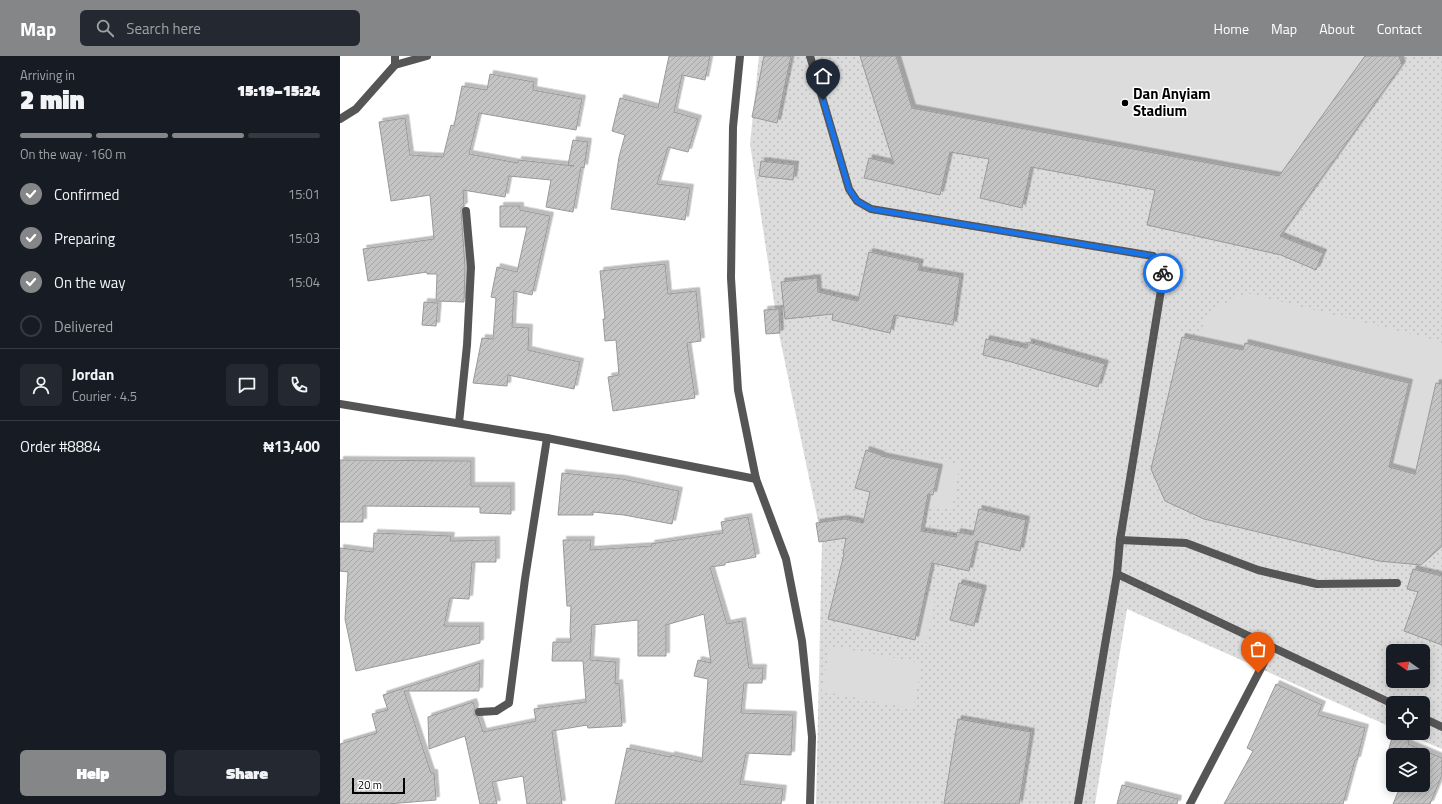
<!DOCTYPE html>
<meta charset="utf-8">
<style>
:root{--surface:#171b24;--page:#242831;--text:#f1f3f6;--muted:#9ea1a6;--line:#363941;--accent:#858687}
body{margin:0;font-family:"Titillium Web",sans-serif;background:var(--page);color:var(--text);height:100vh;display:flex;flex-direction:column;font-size:15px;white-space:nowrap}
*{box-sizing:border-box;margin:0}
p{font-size:13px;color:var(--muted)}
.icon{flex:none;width:22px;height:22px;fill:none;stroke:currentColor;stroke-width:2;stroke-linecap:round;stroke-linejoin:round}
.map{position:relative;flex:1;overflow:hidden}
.details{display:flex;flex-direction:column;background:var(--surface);width:340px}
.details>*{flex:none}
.needle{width:26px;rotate:284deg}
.fabs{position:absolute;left:1046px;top:588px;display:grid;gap:8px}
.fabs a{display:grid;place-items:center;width:44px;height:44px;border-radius:6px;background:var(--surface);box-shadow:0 2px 10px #0003;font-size:20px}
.scale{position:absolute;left:12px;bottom:10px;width:53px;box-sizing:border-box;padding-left:4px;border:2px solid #000;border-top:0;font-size:11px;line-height:14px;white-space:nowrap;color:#000;-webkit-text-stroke:3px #fff;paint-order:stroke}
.pin{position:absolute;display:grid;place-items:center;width:34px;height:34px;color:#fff;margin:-41px -17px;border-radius:50% 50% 50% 0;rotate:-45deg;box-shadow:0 0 4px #0007}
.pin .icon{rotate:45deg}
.courier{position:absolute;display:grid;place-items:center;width:40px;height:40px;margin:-20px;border:3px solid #1a73e8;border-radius:50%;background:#fff;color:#222;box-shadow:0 1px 5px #0007}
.headline em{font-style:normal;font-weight:800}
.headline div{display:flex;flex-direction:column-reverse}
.headline{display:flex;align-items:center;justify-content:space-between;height:68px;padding:0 20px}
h1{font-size:26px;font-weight:800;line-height:30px}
.bar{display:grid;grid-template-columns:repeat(4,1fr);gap:6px 4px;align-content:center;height:48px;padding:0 20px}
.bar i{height:5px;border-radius:3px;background:var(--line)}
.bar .selected{background:var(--accent)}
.bar p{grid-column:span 4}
.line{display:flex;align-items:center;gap:10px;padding:0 20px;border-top:1px solid var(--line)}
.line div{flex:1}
.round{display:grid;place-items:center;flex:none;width:42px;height:42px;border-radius:6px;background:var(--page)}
ol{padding:0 20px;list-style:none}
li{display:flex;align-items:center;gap:12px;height:44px}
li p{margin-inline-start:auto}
li .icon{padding:4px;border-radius:50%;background:var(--accent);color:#fff;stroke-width:4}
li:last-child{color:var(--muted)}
li i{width:22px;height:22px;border:2px solid var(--line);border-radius:50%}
.primary-button{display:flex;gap:8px;margin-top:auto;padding:8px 20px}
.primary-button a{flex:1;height:46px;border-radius:6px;background:var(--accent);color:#fff;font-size:16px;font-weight:800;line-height:46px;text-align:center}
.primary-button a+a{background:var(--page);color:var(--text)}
header{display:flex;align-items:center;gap:24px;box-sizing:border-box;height:56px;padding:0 20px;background:var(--accent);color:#fff}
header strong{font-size:19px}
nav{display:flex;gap:22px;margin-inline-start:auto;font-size:14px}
.search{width:280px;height:36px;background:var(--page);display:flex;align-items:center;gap:10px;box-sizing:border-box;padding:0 14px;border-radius:6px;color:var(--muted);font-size:15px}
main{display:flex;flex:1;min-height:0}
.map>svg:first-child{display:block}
</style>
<header>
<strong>Map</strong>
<div class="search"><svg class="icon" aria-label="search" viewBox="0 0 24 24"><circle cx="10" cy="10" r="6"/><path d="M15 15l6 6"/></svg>Search here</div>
<nav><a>Home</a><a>Map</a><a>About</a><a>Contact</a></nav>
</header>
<main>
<section class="details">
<div class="headline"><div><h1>2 min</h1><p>Arriving in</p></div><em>15:19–15:24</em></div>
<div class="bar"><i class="selected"></i><i class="selected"></i><i class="selected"></i><i></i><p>On the way · 160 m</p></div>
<ol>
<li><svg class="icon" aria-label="check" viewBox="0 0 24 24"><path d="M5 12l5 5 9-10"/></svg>Confirmed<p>15:01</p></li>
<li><svg class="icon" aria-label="check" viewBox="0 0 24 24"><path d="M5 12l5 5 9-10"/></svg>Preparing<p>15:03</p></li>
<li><svg class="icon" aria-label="check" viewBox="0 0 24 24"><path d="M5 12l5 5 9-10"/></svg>On the way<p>15:04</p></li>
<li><i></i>Delivered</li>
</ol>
<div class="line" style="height:72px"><a class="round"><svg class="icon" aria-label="person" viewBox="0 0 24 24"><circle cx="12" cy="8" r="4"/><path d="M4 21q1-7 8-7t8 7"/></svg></a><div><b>Jordan</b><p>Courier · 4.5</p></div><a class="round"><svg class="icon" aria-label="chat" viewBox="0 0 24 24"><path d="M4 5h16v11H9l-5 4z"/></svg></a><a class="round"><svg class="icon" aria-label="phone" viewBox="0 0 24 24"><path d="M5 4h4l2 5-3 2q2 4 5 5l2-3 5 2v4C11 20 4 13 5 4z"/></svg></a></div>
<div class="line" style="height:52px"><div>Order #8884</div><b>₦13,400</b></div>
<div class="primary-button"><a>Help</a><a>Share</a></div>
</section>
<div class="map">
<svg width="1102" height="748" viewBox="0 0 1102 748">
<defs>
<pattern id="park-dots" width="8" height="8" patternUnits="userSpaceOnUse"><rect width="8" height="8" fill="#dcdcdc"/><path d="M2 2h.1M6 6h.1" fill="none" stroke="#bbb" stroke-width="1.8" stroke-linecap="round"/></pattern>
<pattern id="building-hatch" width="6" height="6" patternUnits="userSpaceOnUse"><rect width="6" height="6" fill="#c4c4c4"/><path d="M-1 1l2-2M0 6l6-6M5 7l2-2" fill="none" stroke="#a7a7a7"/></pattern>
<filter id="shadow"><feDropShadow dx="3.5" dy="-3.5" stdDeviation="0" flood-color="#0004"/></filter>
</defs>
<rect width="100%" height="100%" fill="#fff"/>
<path fill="url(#park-dots)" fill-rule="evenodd" d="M 419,0 L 1102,0 L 1102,693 L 1065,677 L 1083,677 L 1083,647 L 1053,647 L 1053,672 L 787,553 L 755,748 L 476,748 L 482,484 L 439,278 L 410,88 ZM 1053,595 L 1083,595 L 1083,625 L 1053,625 Z"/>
<g fill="#dcdcdc">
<path d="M 520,0 L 1059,0 L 1062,9 L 954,160 L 546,84 Z"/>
<path d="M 906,237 L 1099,285 L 1102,288 L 1102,490 L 864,463 L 825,445 L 811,413 L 842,281 L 856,284 L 871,254 Z"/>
<path d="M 529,391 L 620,408 L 612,454 L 520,437 Z"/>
<path d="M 504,524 L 595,541 L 587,586 L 495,570 Z"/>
<path d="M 490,590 L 582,607 L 573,653 L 482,635 Z"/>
</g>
<g fill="url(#building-hatch)" stroke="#999" filter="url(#shadow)">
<path d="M 329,0 L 370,0 L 365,24 L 342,19 L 334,56 L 358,63 L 348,96 L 328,91 L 317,128 L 350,132 L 345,164 L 271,153 L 279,101 L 285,79 L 272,75 L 280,42 L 318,52 Z"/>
<path d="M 424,0 L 451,0 L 437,67 L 412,61 Z"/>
<path d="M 520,0 L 556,0 L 572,52 L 939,120 L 1025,0 L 1059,0 L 1062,9 L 940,180 L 983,197 L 976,214 L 941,199 L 807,169 L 815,134 L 691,111 L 682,152 L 640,142 L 649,103 L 610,96 L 600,139 L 524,122 L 529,102 L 554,108 Z"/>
<path d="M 150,18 L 194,26 L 193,34 L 242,43 L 236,74 L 139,57 L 129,98 L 178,107 L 178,104 L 234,110 L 228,109 L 233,84 L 248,86 L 244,112 L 241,111 L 233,156 L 206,151 L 211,124 L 169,120 L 165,141 L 123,134 L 124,150 L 121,152 L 121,155 L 125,211 L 124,246 L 96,245 L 97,218 L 87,218 L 87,216 L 28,225 L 23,193 L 94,183 L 90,139 L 51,145 L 39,66 L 65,62 L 70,99 L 103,101 L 111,69 L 114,70 L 122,30 L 147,34 Z"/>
<path d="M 421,105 L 455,109 L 453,124 L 419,120 Z"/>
<path d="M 160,150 L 180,150 L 180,154 L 210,160 L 192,239 L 174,235 L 172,271 L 189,272 L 188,294 L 240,306 L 234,333 L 168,319 L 167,330 L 133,327 L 142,282 L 153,283 L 156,242 L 151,241 L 157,211 L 177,216 L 187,171 L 160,171 Z"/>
<path d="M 529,196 L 580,207 L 578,214 L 620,221 L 613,269 L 554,259 L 550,277 L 492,264 L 493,258 L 445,263 L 441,226 L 477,222 L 478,236 L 518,245 Z"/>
<path d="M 325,208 L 328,238 L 356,235 L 361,285 L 347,287 L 355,342 L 273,355 L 268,321 L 279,319 L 276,284 L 265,285 L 263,263 L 265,263 L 260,215 Z"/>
<path d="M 84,246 L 98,247 L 96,270 L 82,269 Z"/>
<path d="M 439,253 L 440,277 L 426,278 L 424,254 Z"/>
<path d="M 842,281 L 903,294 L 905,287 L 1069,327 L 1049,411 L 1075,418 L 1096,327 L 1102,328 L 1102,490 L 1081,509 L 1039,505 L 864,463 L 825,445 L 811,413 Z"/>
<path d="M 646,283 L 687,292 L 688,286 L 765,308 L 758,331 L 668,305 L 643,299 Z"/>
<path d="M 526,394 L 541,399 L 541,400 L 599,412 L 593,439 L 588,438 L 581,475 L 616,481 L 617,476 L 633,479 L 639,453 L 686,464 L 680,495 L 636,485 L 629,515 L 592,507 L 575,584 L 488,563 L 504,498 L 503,498 L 506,482 L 479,486 L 476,467 L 505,463 L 523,467 L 530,436 L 515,432 Z"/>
<path d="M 0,404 L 131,405 L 131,430 L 171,430 L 171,458 L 140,457 L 140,451 L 23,450 L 23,466 L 0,466 Z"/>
<path d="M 222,417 L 282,423 L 339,435 L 332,468 L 284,459 L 253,456 L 253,459 L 218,459 Z"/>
<path d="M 408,461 L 416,501 L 385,507 L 385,509 L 370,511 L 387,568 L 402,565 L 409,612 L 423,612 L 422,627 L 404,627 L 401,657 L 453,659 L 451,699 L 406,697 L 400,728 L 443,733 L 441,748 L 275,748 L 287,692 L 331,701 L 331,699 L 362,706 L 368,623 L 354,620 L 358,604 L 371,607 L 364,558 L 326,569 L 326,600 L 298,600 L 298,564 L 252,569 L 250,604 L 276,606 L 275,628 L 279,627 L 282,670 L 248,672 L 247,669 L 212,675 L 222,748 L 187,748 L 183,720 L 152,726 L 157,748 L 140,748 L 125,680 L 89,693 L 88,661 L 133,646 L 135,652 L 134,656 L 134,659 L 138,661 L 143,676 L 196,665 L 194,653 L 246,646 L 243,605 L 212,605 L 213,586 L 231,586 L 230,576 L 231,550 L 227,550 L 223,484 L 251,484 L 250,494 L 312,490 L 311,488 L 383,477 L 381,466 Z"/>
<path d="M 34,477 L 111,480 L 110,485 L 156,484 L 156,506 L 132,506 L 129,543 L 110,542 L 104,570 L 140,570 L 140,587 L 16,615 L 5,563 L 8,516 L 0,515 L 0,492 L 33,496 Z"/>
<path d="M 1073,513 L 1102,520 L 1102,589 L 1064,575 L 1078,536 L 1067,533 Z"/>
<path d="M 619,527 L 643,533 L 634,570 L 610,564 Z"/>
<path d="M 140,607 L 139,635 L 64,635 L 91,717 L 94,717 L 96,744 L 48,748 L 0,748 L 0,688 L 37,677 L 32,658 L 48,654 L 43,639 Z"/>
<path d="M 936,628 L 982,649 L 978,659 L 1025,672 L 1017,704 L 1015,704 L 1003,748 L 884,748 L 913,695 L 907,692 Z"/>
<path d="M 618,663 L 691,676 L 679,748 L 604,748 Z"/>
<path d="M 1053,679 L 1069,684 L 1068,688 L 1102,702 L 1102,719 L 1090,748 L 1053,748 L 1061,729 L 1083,729 L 1083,699 L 1047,699 Z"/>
<path d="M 782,729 L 838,743 L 837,748 L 777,748 Z"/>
</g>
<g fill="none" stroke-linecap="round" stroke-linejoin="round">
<g stroke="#555" stroke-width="8">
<path d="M 470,0 L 509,133 L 517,145 L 531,153 L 813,200 L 821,207 L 824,216 L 780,484 L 777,518 L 738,748"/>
<path d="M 55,9 L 87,0"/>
<path d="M 0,63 L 16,53 L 55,9 L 55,0"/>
<path d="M 780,484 L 846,487 L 918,514 L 977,528 L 1057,527"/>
</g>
<g stroke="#555" stroke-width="8">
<path d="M 400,0 L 393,71 L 391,222 L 398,334 L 416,423 L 446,503 L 462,585 L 472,681 L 470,748"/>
<path d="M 0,348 L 207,382 L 416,423"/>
<path d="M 119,367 L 127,289 L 131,211 L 126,155"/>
<path d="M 777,518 L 1053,648"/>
<path d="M 139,656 L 156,655 L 169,647 L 185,523 L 207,382"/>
<path d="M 1083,662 L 1102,671"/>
<path d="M 850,748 L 932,591"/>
</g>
</g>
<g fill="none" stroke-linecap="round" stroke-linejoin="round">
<path stroke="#595959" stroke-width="4" stroke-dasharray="0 7.2" d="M 823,217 L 780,484 L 777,518 L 932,590 L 918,617"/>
<path stroke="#1a73e8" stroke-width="5" d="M 483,44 L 509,133 L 517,145 L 531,153 L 813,200 L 821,207 L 823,217"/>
</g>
<circle fill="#000" stroke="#fff" stroke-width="1.5" cx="785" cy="47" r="4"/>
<g text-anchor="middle" stroke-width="3" stroke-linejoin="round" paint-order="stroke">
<g font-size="15" font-weight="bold" fill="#000" stroke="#fff" text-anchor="start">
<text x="793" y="43">Dan Anyiam<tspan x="793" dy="17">Stadium</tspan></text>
</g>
</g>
</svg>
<div class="fabs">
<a><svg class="needle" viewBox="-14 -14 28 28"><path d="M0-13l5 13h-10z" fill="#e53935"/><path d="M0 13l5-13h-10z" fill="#9ea1a6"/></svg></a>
<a><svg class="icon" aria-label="locate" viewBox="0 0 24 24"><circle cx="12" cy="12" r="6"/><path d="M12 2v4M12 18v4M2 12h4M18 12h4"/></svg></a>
<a><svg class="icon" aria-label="layers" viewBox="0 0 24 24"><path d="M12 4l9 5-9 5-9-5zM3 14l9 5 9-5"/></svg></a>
</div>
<div class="scale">20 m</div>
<div class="pin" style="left:918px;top:617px;background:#ea580c"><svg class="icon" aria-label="bag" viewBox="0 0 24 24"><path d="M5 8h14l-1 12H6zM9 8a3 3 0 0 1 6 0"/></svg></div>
<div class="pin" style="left:483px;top:44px;background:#1f2937"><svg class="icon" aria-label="home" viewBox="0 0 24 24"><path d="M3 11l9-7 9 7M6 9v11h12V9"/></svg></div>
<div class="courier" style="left:823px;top:217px"><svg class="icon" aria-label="bike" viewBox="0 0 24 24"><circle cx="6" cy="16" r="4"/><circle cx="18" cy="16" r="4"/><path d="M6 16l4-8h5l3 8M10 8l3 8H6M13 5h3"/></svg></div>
</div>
</main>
